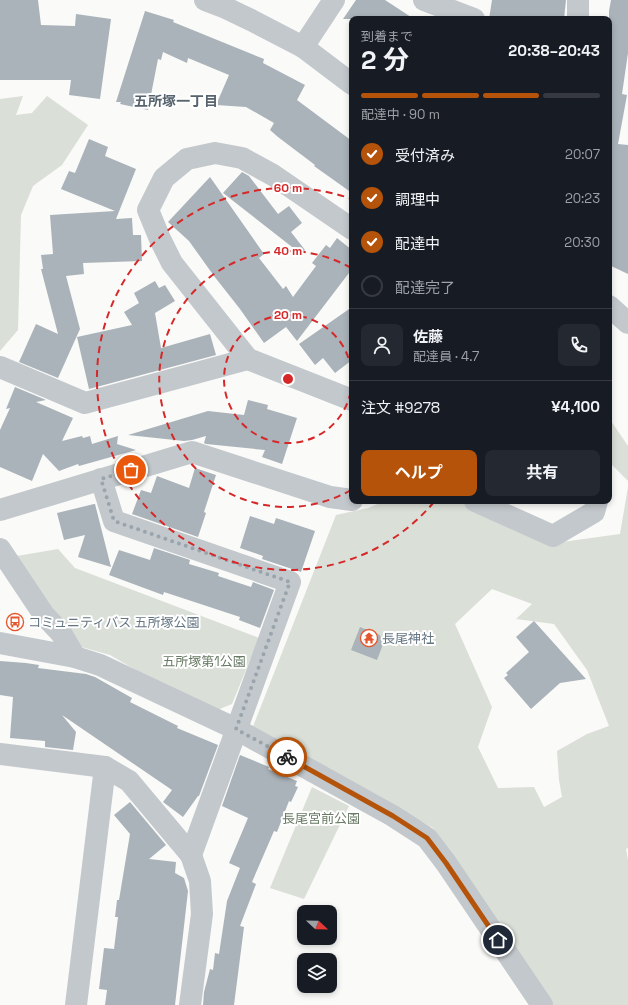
<!DOCTYPE html>
<html lang="ja">
<meta charset="utf-8">
<style>
:root{--surface:#171b24;--page:#242831;--text:#f1f3f6;--muted:#9ea1a6;--line:#363941;--accent:#b45309}
body{margin:0;font-family:"Space Grotesk","Noto Sans JP",sans-serif;background:var(--page);color:var(--text);height:100vh;display:flex;flex-direction:column;font-size:15px;white-space:nowrap}
*{box-sizing:border-box;margin:0}
p{font-size:13px;color:var(--muted)}
.icon{flex:none;width:22px;height:22px;fill:none;stroke:currentColor;stroke-width:2;stroke-linecap:round;stroke-linejoin:round}
.map{position:relative;flex:1;overflow:hidden}
.details{position:absolute;left:349px;top:16px;width:263px;height:488px;display:flex;flex-direction:column;background:var(--surface);border-radius:8px;box-shadow:0 2px 6px #0003}
.details>*{flex:none}
.needle{width:26px;rotate:112deg}
.tools{position:absolute;left:297px;top:905px;display:grid;gap:8px}
.tools a{display:grid;place-items:center;width:40px;height:40px;border-radius:8px;background:var(--surface);box-shadow:0 2px 6px #0003;font-size:20px}
.pin{position:absolute;display:grid;place-items:center;width:34px;height:34px;color:#fff;margin:-17px;border:2px solid #fff;border-radius:50%;box-shadow:0 1px 4px #0007}
.courier{position:absolute;display:grid;place-items:center;width:40px;height:40px;margin:-20px;border:3px solid #b45309;border-radius:50%;background:#fff;color:#222;box-shadow:0 1px 5px #0007}
.head em{font-style:normal;font-weight:700}
.head div{display:flex;flex-direction:column-reverse}
.head{display:flex;align-items:center;justify-content:space-between;height:68px;padding:0 12px}
h1{font-size:26px;font-weight:700;line-height:30px}
.bar{display:grid;grid-template-columns:repeat(4,1fr);gap:6px 4px;align-content:center;height:48px;padding:0 12px}
.bar i{height:5px;border-radius:3px;background:var(--line)}
.bar .active{background:var(--accent)}
.bar p{grid-column:span 4}
.line{display:flex;align-items:center;gap:10px;padding:0 12px;border-top:1px solid var(--line)}
.line div{flex:1}
.round{display:grid;place-items:center;flex:none;width:42px;height:42px;border-radius:8px;background:var(--page)}
ol{padding:0 12px;list-style:none}
li{display:flex;align-items:center;gap:12px;height:44px}
li p{margin-inline-start:auto}
li .icon{padding:4px;border-radius:50%;background:var(--accent);color:#fff;stroke-width:4}
li:last-child{color:var(--muted)}
li i{width:22px;height:22px;border:2px solid var(--line);border-radius:50%}
.action{display:flex;gap:8px;margin-top:auto;padding:8px 12px}
.action a{flex:1;height:46px;border-radius:8px;background:var(--accent);color:#fff;font-size:16px;font-weight:700;line-height:46px;text-align:center}
.action a+a{background:var(--page);color:var(--text)}
.map>svg:first-child{display:block}
</style>
<div class="map">
<svg width="628" height="1005" viewBox="0 0 628 1005">
<rect width="100%" height="100%" fill="#fafaf8"/>
<g fill="#dadfd7" fill-rule="evenodd">
<path d="M 23,96 L 16,115 L 32,113 L 47,96 L 88,125 L 62,165 L 33,186 L 21,215 L 18,330 L 0,351 L 0,99 Z"/>
<path d="M 609,418 L 628,446 L 628,481 L 609,462 Z"/>
<path d="M 628,487 L 628,848 L 626,849 L 628,860 L 628,1005 L 552,1005 L 433,828 L 252,729 L 336,515 L 368,508 L 385,501 L 458,501 L 562,542 L 620,534 ZM 492,589 L 532,604 L 516,619 L 554,624 L 587,670 L 609,726 L 587,734 L 557,751 L 559,780 L 562,797 L 544,807 L 534,787 L 498,788 L 478,747 L 492,707 L 455,624 Z"/>
<path d="M 58,549 L 75,568 L 259,638 L 232,704 L 215,711 L 160,684 L 110,655 L 78,646 L 11,557 Z"/>
<path d="M 312,787 L 349,806 L 304,899 L 270,888 Z"/>
</g>
<g fill="#aab3b9">
<path d="M 0,0 L 38,0 L 41,25 L 75,26 L 76,14 L 111,19 L 100,99 L 69,95 L 71,80 L 0,80 Z"/>
<path d="M 356,0 L 385,0 L 414,19 L 343,19 Z"/>
<path d="M 492,0 L 566,0 L 564,19 L 489,19 Z"/>
<path d="M 611,0 L 628,0 L 628,53 L 622,94 L 627,95 L 618,144 L 628,145 L 628,274 L 609,265 L 609,11 Z"/>
<path d="M 145,11 L 174,20 L 173,22 L 264,59 L 263,63 L 305,85 L 297,100 L 352,141 L 352,193 L 314,166 L 315,165 L 278,137 L 270,130 L 274,123 L 246,107 L 216,105 L 229,75 L 188,58 L 187,63 L 163,52 L 161,60 L 158,59 L 148,110 L 120,104 L 121,102 L 116,102 Z"/>
<path d="M 89,139 L 108,147 L 105,156 L 136,169 L 116,219 L 132,218 L 133,235 L 141,235 L 142,261 L 83,263 L 84,274 L 66,276 L 80,329 L 58,378 L 19,362 L 36,324 L 58,334 L 41,269 L 43,269 L 41,255 L 53,254 L 50,215 L 115,211 L 61,189 L 69,171 L 75,173 Z"/>
<path d="M 242,172 L 249,176 L 278,214 L 289,206 L 302,223 L 291,232 L 305,250 L 301,254 L 223,193 Z"/>
<path d="M 210,177 L 264,254 L 259,258 L 283,289 L 286,286 L 293,297 L 316,266 L 312,263 L 326,245 L 330,248 L 337,238 L 352,250 L 352,269 L 297,341 L 286,327 L 264,343 L 240,309 L 214,276 L 189,241 L 168,222 Z"/>
<path d="M 155,281 L 159,288 L 165,285 L 175,301 L 155,313 L 161,348 L 210,334 L 216,355 L 89,389 L 77,337 L 132,325 L 124,312 L 139,303 L 134,293 Z"/>
<path d="M 352,307 L 352,360 L 335,373 L 323,358 L 315,365 L 299,344 Z"/>
<path d="M 15,387 L 46,400 L 36,402 L 73,418 L 62,441 L 82,436 L 83,438 L 90,436 L 92,444 L 118,436 L 117,444 L 136,450 L 79,466 L 78,464 L 59,471 L 43,454 L 32,481 L 0,467 L 0,430 L 10,408 L 6,409 Z"/>
<path d="M 248,400 L 268,405 L 267,409 L 297,418 L 282,464 L 262,457 L 265,450 L 206,444 L 204,443 L 206,436 L 192,440 L 184,441 L 128,435 L 208,411 L 244,415 Z"/>
<path d="M 195,468 L 216,475 L 204,512 L 206,513 L 198,537 L 132,514 L 141,490 L 151,493 L 157,476 L 189,488 Z"/>
<path d="M 94,504 L 95,504 L 111,567 L 78,557 L 85,535 L 64,540 L 57,513 Z"/>
<path d="M 250,516 L 274,524 L 276,518 L 315,531 L 301,572 L 262,559 L 263,556 L 240,548 Z"/>
<path d="M 154,548 L 190,560 L 189,564 L 219,573 L 218,576 L 251,587 L 253,582 L 274,590 L 260,628 L 239,620 L 240,617 L 164,592 L 163,595 L 109,575 L 119,550 L 150,560 Z"/>
<path d="M 534,621 L 586,679 L 560,683 L 531,709 L 504,678 L 508,675 L 506,673 L 529,652 L 516,637 Z"/>
<path d="M 360,627 L 380,635 L 380,636 L 385,639 L 377,660 L 351,650 Z"/>
<path d="M 0,661 L 26,663 L 39,665 L 38,668 L 86,674 L 95,677 L 132,698 L 130,702 L 178,726 L 177,728 L 218,745 L 199,796 L 198,796 L 183,817 L 163,802 L 172,790 L 62,715 L 76,732 L 73,750 L 45,747 L 45,741 L 10,738 L 13,697 L 0,695 Z"/>
<path d="M 240,755 L 269,767 L 268,769 L 297,781 L 295,786 L 298,787 L 291,802 L 289,801 L 277,832 L 274,831 L 252,882 L 256,884 L 240,926 L 244,927 L 234,1005 L 203,1005 L 204,992 L 210,969 L 213,970 L 215,953 L 219,954 L 227,901 L 240,868 L 229,863 L 248,818 L 222,806 Z"/>
<path d="M 130,802 L 166,845 L 149,859 L 176,862 L 175,873 L 184,878 L 188,891 L 175,1005 L 105,1005 L 107,990 L 99,989 L 104,948 L 114,949 L 118,917 L 115,917 L 117,900 L 119,900 L 130,834 L 114,815 Z"/>
</g>
<g fill="none" stroke-linecap="round" stroke-linejoin="round">
<g stroke="#c3c8cc" stroke-width="22">
<path d="M 205,0 L 226,8 L 251,20 L 303,47 L 352,84"/>
<path d="M 424,0 L 474,19"/>
<path d="M 578,0 L 578,19"/>
<path d="M 303,47 L 334,0"/>
<path d="M 352,229 L 273,175 L 242,158 L 215,153 L 187,159 L 164,178 L 148,210 L 160,239 L 172,263 L 248,359 L 352,400"/>
<path d="M 609,306 L 628,323"/>
<path d="M 0,367 L 85,403 L 248,359"/>
<path d="M 101,479 L 114,521 L 290,582 L 191,855"/>
<path d="M 475,501 L 553,536 L 594,512 L 597,501"/>
<path d="M 0,510 L 192,452 L 330,497 L 352,500"/>
<path d="M 0,549 L 44,615 L 61,633 L 75,657"/>
<path d="M 0,643 L 75,657 L 100,665 L 236,729 L 393,816 L 427,838 L 446,863 L 542,1005"/>
<path d="M 0,754 L 105,767 L 129,781 L 191,855 L 200,881 L 202,914 L 190,1005"/>
<path d="M 76,1005 L 105,767"/>
</g>
</g>
<g fill="none" stroke-linecap="round" stroke-linejoin="round">
<path stroke="#99a4ac" stroke-width="4" stroke-dasharray="0 7.2" d="M 131,470 L 101,479 L 114,521 L 290,582 L 236,729 L 287,757"/>
<path stroke="#b45309" stroke-width="5" d="M 287,757 L 393,816 L 427,838 L 446,863 L 498,940"/>
</g>
<g fill="none" stroke="#d62828" stroke-width="2" stroke-dasharray="7 5">
<path d="M352 380A64 64 0 1 1 352 378"/>
<path d="M351 490A128 128 0 1 1 351 268"/>
<path d="M434 502A191 191 0 1 1 352 199"/>
</g>
<defs>
<g id="bus-ring" transform="scale(0.9)"><circle r="9.5" fill="#fff" stroke="#e4572e" stroke-width="1.5"/><path d="M-5-6H5V4H4V6H2V4H-2V6H-4V4H-5ZM-3.5-4V0h7V-4ZM-3.5 1.2v1.5H-2V1.2ZM2 1.2v1.5H3.5V1.2Z" fill="#e4572e"/></g>
<g id="temple-ring" transform="scale(0.9)"><circle r="9.5" fill="#fff" stroke="#e4572e" stroke-width="1.5"/><path d="M0-6L5-2H3V0L6.5 2.5H4V6H1.5V3h-3V6H-4V2.5H-6.5L-3 0V-2H-5Z" fill="#e4572e"/></g>
</defs>
<g fill-rule="evenodd">
<use href="#bus-ring" x="15" y="622"/>
<use href="#temple-ring" x="369" y="638"/>
</g>
<g text-anchor="middle" stroke-width="4" stroke-linejoin="round" paint-order="stroke">
<g font-size="13" fill="#657683" stroke="#fff" text-anchor="start">
<text x="28" y="627">コミュニティバス 五所塚公園</text>
<text x="382" y="643">長尾神社</text>
</g>
<g font-size="13" fill="#687a64" stroke="#fff">
<text x="204" y="666">五所塚第1公園</text>
<text x="321" y="823">長尾宮前公園</text>
</g>
<g font-size="14" font-weight="bold" fill="#57646e" stroke="#fff">
<text x="176" y="106">五所塚一丁目</text>
</g>
</g>
<circle cx="288" cy="379" r="6" fill="#d62828" stroke="#fff" stroke-width="2"/>
<g font-size="12" text-anchor="middle" font-weight="bold" fill="#d62828" stroke="#fff" stroke-width="4" stroke-linejoin="round" paint-order="stroke">
<text x="288" y="192">60 m</text>
<text x="288" y="255">40 m</text>
<text x="288" y="319">20 m</text>
</g>
</svg>
<div class="tools">
<a><svg class="needle" viewBox="-14 -14 28 28"><path d="M0-13l5 13h-10z" fill="#e53935"/><path d="M0 13l5-13h-10z" fill="#9ea1a6"/></svg></a>
<a><svg class="icon" aria-label="layers" viewBox="0 0 24 24"><path d="M12 4l9 5-9 5-9-5zM3 14l9 5 9-5"/></svg></a>
</div>
<div class="pin" style="left:131px;top:470px;background:#ea580c"><svg class="icon" aria-label="bag" viewBox="0 0 24 24"><path d="M5 8h14l-1 12H6zM9 8a3 3 0 0 1 6 0"/></svg></div>
<div class="pin" style="left:498px;top:940px;background:#1f2937"><svg class="icon" aria-label="home" viewBox="0 0 24 24"><path d="M3 11l9-7 9 7M6 9v11h12V9"/></svg></div>
<div class="courier" style="left:287px;top:757px"><svg class="icon" aria-label="bike" viewBox="0 0 24 24"><circle cx="6" cy="16" r="4"/><circle cx="18" cy="16" r="4"/><path d="M6 16l4-8h5l3 8M10 8l3 8H6M13 5h3"/></svg></div>
<section class="details">
<div class="head"><div><h1>2 分</h1><p>到着まで</p></div><em>20:38–20:43</em></div>
<div class="bar"><i class="active"></i><i class="active"></i><i class="active"></i><i></i><p>配達中 · 90 m</p></div>
<ol>
<li><svg class="icon" aria-label="check" viewBox="0 0 24 24"><path d="M5 12l5 5 9-10"/></svg>受付済み<p>20:07</p></li>
<li><svg class="icon" aria-label="check" viewBox="0 0 24 24"><path d="M5 12l5 5 9-10"/></svg>調理中<p>20:23</p></li>
<li><svg class="icon" aria-label="check" viewBox="0 0 24 24"><path d="M5 12l5 5 9-10"/></svg>配達中<p>20:30</p></li>
<li><i></i>配達完了</li>
</ol>
<div class="line" style="height:72px"><a class="round"><svg class="icon" aria-label="person" viewBox="0 0 24 24"><circle cx="12" cy="8" r="4"/><path d="M4 21q1-7 8-7t8 7"/></svg></a><div><b>佐藤</b><p>配達員 · 4.7</p></div><a class="round"><svg class="icon" aria-label="phone" viewBox="0 0 24 24"><path d="M5 4h4l2 5-3 2q2 4 5 5l2-3 5 2v4C11 20 4 13 5 4z"/></svg></a></div>
<div class="line" style="height:52px"><div>注文 #9278</div><b>¥4,100</b></div>
<div class="action"><a>ヘルプ</a><a>共有</a></div>
</section>
</div>
